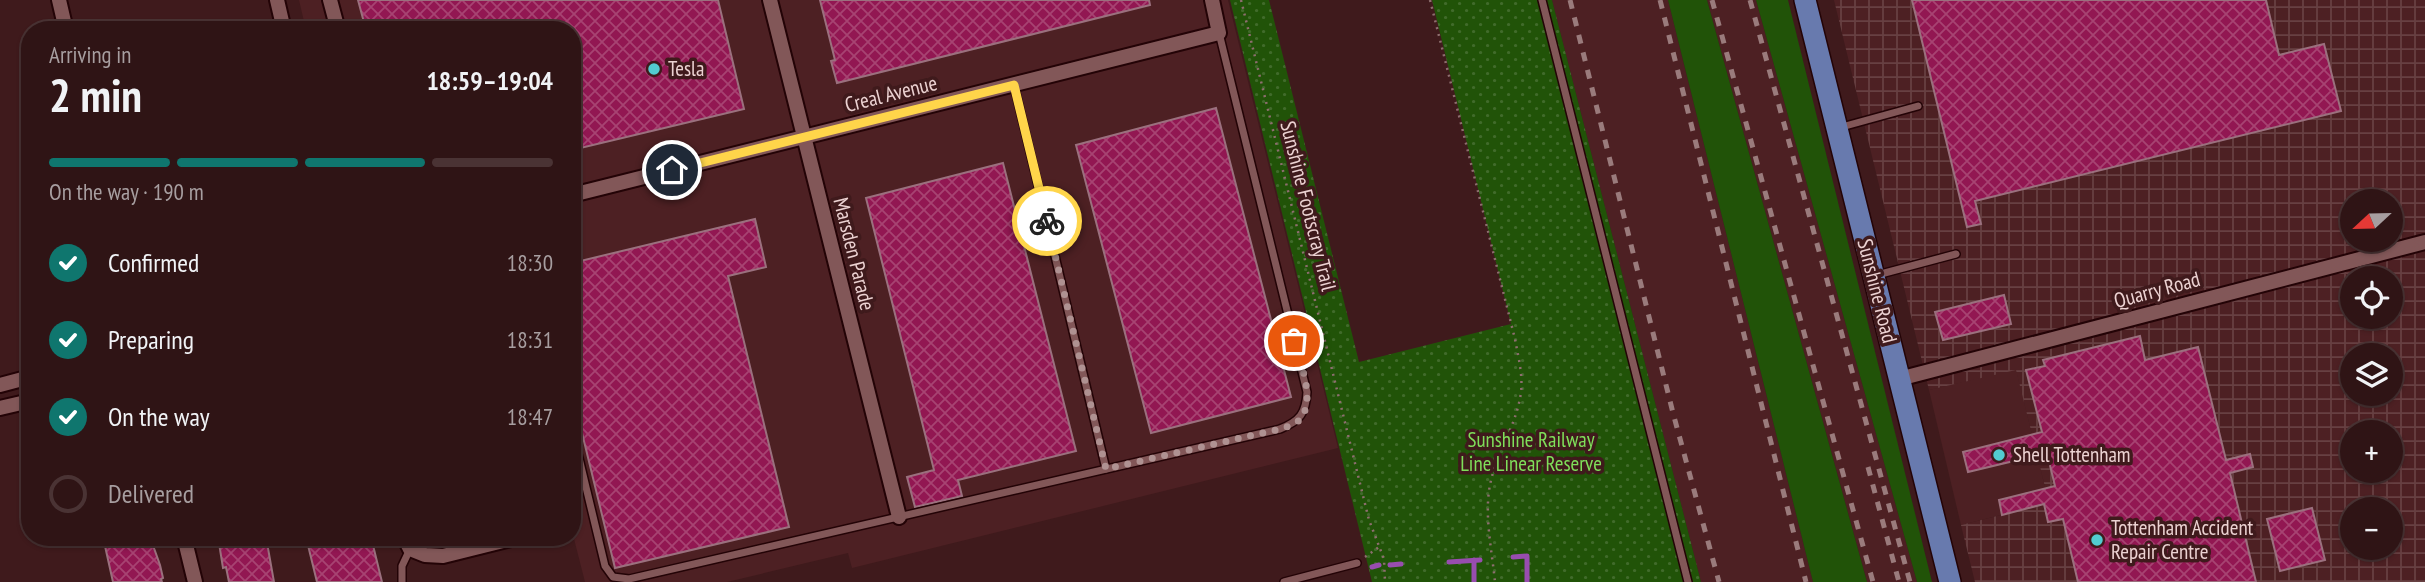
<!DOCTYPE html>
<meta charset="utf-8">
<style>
:root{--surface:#2f1415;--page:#371d1e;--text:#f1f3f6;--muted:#a79ea0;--line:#4a3334;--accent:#0f766e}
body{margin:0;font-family:"PT Sans Narrow",sans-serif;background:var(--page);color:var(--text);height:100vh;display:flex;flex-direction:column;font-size:26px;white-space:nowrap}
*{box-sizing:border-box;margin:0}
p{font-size:23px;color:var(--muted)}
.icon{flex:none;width:38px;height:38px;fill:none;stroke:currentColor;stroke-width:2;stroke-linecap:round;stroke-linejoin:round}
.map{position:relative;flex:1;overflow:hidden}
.side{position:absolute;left:21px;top:21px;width:560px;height:525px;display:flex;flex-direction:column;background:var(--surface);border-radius:28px;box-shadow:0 2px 5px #0004,0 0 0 2px var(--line)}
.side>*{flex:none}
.needle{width:46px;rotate:248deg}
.controls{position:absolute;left:2340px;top:189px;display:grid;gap:14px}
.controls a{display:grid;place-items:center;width:63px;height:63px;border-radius:50%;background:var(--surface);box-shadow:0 2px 5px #0004,0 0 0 2px var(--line);font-size:35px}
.pin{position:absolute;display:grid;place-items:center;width:60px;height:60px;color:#fff;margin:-30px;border:4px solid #fff;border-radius:50%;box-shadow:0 2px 7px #0007}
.courier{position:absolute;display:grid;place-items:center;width:70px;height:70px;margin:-35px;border:5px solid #ffd54a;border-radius:50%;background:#fff;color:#222;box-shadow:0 2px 9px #0007}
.overview em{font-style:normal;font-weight:700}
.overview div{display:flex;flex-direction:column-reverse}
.overview{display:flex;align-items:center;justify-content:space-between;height:119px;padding:0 28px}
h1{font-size:46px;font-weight:700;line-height:52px}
.bar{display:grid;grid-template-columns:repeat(4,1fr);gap:10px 7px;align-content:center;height:84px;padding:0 28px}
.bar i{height:9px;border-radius:5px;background:var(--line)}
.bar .selected{background:var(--accent)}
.bar p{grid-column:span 4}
ol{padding:0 28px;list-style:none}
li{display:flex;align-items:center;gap:21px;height:77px}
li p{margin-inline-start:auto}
li .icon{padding:7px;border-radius:50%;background:var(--accent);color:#fff;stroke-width:4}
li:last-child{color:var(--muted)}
li i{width:38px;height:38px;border:4px solid var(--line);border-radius:50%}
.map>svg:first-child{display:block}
</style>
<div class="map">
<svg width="2425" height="582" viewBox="0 0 2425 582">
<defs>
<pattern id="industrial-grid" width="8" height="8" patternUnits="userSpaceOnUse" patternTransform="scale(1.75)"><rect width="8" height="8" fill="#4d2023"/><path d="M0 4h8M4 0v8" fill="none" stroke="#674042"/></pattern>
<pattern id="park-dots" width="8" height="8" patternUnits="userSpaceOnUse" patternTransform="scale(1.75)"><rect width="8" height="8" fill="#215308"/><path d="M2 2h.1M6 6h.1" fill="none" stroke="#416b2b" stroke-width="1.8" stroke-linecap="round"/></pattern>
<pattern id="building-cross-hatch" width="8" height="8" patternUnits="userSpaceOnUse" patternTransform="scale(1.75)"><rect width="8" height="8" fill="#921752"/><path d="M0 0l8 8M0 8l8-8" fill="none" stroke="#a74372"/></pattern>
</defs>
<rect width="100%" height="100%" fill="#3f1a1c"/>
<g fill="#4d2023">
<path d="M 299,0 L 1228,0 L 1338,448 L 852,568 L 848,553 L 727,582 L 585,582 L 572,531 L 572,30 L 306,30 Z"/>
<path d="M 1552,0 L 1668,0 L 1813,582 L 1701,582 Z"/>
<path d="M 1707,0 L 1756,0 L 1917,582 L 1867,582 Z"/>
<path d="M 2016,369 L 2049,503 L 1961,525 L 1929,390 Z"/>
</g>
<path fill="url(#industrial-grid)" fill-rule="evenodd" d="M 1834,0 L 2425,0 L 2425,582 L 1975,582 L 1961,525 L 2049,503 L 2016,370 L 1929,390 ZM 2352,201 L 2390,201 L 2390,240 L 2352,240 ZM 2352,278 L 2390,278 L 2390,317 L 2352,317 ZM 2352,355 L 2390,355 L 2390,394 L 2352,394 ZM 2352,432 L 2390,432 L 2390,471 L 2352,471 ZM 2352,509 L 2390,509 L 2390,548 L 2352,548 Z"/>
<g fill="#215308">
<path d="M 1668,0 L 1707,0 L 1867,582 L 1813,582 Z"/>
<path d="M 1756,0 L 1788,0 L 1932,582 L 1917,582 Z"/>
</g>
<path fill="url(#park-dots)" d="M 1230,0 L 1269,0 L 1359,362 L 1511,324 L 1432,0 L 1552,0 L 1701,582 L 1372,582 Z"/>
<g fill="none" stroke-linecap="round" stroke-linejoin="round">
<g stroke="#984daf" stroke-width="5">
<path d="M 1513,557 L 1527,556 L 1527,582"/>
<path d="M 1449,562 L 1480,560"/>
<path d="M 1390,565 L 1401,564"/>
<path d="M 1372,567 L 1379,565"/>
<path d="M 1474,582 L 1474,560"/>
</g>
</g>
<g fill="url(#building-cross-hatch)" stroke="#9b707e" stroke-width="2">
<path d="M 358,0 L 718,0 L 744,109 L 572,150 L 572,30 L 366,30 Z"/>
<path d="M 820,0 L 1149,0 L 1150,5 L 837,83 L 831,61 L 835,60 Z"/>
<path d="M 1912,0 L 2266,0 L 2279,55 L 2324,44 L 2341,111 L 1975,201 L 1981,224 L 1967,227 Z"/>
<path d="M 1216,108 L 1291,397 L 1151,433 L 1076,145 Z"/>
<path d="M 1003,163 L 1076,451 L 958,480 L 962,496 L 915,507 L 907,477 L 934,470 L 866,198 Z"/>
<path d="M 755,219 L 766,267 L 728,276 L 789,527 L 615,568 L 572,392 L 572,263 Z"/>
<path d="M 2004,295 L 2011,324 L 1943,340 L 1935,312 Z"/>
<path d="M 2140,336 L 2145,360 L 2198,347 L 2226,460 L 2250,454 L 2253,467 L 2230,473 L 2256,582 L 2078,582 L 2063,519 L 2048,522 L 2044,504 L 2002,515 L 1999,500 L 2055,486 L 2047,453 L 1968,472 L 1963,452 L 2042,432 L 2026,370 L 2045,366 L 2043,360 Z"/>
<path d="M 2312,508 L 2325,560 L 2280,571 L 2267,519 Z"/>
<path d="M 131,537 L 150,537 L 160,565 L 163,578 L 161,579 L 162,582 L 113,582 L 105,546 L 132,540 Z"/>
<path d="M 218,537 L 266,537 L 274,582 L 229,582 L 226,567 L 223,568 Z"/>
<path d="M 306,537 L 371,537 L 382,582 L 317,582 Z"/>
</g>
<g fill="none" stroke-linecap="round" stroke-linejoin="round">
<g stroke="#230306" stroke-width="10">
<g id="lane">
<path d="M 1542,0 L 1688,582"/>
<path d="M 1014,85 L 1106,469"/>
<path d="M 1838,128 L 1918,106"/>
<path d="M 1877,275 L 1956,254"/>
<path d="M 572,429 L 605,566 L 613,577 L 629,579 L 1280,429 C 1300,421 1306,413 1307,392 L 1219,33"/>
<path d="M 402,582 L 402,566 L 410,549"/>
<path d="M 1284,582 L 1357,563"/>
</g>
</g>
<g stroke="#230306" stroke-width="18">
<g id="street">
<path d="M 59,0 L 66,30"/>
<path d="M 277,0 L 284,30"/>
<path d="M 330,0 L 338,30"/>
<path d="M 770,0 L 899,517"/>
<path d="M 572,195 L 1219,33 L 1212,0"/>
<path d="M 1899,379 L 2425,242"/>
<path d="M 0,385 L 30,377"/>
<path d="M 0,408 L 30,401"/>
<path d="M 184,537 L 195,582"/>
<path d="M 404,537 L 410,549 L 425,555 L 443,556 L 519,537"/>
</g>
</g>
<g stroke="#230306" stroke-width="24">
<path id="primary" d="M 1805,0 L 1950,582"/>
</g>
<g stroke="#8e6e6f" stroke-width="2.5" stroke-dasharray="2 5" stroke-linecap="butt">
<path d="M 1241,0 L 1369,520 L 1384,559 L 1385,582"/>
<path d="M 1430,0 L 1515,339 C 1518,356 1523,374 1521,392 C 1517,425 1496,453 1490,485 C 1484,515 1492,551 1495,582"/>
<path d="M 1365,557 L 1379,547"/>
</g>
<use href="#lane" stroke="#825758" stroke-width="7"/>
<use href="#street" stroke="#825758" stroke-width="14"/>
<use href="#primary" stroke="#687aae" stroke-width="21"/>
<g stroke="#9a7b7c" stroke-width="5" stroke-dasharray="9 9" stroke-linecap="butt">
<path d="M 1570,0 L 1673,413 L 1719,582"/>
<path d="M 1660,0 L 1806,582"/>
<path d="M 1712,0 L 1873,582"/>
<path d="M 1750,0 L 1910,582"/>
<path d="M 1868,467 L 1899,582"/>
</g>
</g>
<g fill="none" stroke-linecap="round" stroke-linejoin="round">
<path stroke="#af9292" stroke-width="7" stroke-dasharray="0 12.6" d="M 1047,221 L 1106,469 L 1280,429 C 1284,427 1292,426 1296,423 C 1319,405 1300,363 1294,341"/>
<path stroke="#ffd54a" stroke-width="9" d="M 672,170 L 1014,85 L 1047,221"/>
</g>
<g fill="#52ccd0" stroke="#3f1a1c" stroke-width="2.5">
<circle cx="654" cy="69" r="7"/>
<circle cx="1999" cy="455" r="7"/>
<circle cx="2097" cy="540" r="7"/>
</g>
<g text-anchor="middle" stroke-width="7" stroke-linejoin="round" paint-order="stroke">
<g font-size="21" fill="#ecd2d2" stroke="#3f1a1c" text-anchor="start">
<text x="668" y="76">Tesla</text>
<text x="2013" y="462">Shell Tottenham</text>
<text x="2111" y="535">Tottenham Accident<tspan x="2111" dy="24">Repair Centre</tspan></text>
</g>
<g font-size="21" fill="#ecd2d2" stroke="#3f1a1c">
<text transform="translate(891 94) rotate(-14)" y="7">Creal Avenue</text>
<text transform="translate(1308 206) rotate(76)" y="7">Sunshine Footscray Trail</text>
<text transform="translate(854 254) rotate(76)" y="7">Marsden Parade</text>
<text transform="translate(2157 290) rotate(-15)" y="7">Quarry Road</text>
<text transform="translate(1877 291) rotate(76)" y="7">Sunshine Road</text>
</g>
<g font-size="21" fill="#7fdf5a" stroke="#3f1a1c">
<text x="1531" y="447">Sunshine Railway<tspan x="1531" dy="24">Line Linear Reserve</tspan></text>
</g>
</g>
</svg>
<div class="controls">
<a><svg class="needle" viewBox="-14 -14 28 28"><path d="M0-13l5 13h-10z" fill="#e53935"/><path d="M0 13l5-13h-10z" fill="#a79ea0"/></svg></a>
<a><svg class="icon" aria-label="locate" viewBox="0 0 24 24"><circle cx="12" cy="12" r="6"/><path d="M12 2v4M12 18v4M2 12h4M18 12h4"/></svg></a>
<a><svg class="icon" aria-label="layers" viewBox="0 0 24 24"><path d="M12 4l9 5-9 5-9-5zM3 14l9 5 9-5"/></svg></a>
<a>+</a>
<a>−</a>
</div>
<div class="pin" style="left:1294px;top:341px;background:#ea580c"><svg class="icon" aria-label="bag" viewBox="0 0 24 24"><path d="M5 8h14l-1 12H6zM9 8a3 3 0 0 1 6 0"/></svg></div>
<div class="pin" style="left:672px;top:170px;background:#1f2937"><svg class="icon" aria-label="home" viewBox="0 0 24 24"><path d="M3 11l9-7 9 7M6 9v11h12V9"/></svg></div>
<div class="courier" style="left:1047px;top:221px"><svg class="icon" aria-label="bike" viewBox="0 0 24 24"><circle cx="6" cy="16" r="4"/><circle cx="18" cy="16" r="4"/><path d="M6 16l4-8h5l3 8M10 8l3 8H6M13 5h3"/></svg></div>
<section class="side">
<div class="overview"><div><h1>2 min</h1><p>Arriving in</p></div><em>18:59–19:04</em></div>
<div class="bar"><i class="selected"></i><i class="selected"></i><i class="selected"></i><i></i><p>On the way · 190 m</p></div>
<ol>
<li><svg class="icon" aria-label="check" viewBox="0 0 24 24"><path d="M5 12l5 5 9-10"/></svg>Confirmed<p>18:30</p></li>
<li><svg class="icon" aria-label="check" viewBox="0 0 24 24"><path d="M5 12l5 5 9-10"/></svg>Preparing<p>18:31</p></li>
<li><svg class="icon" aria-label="check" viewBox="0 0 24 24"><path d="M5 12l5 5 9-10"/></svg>On the way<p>18:47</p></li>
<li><i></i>Delivered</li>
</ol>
</section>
</div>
